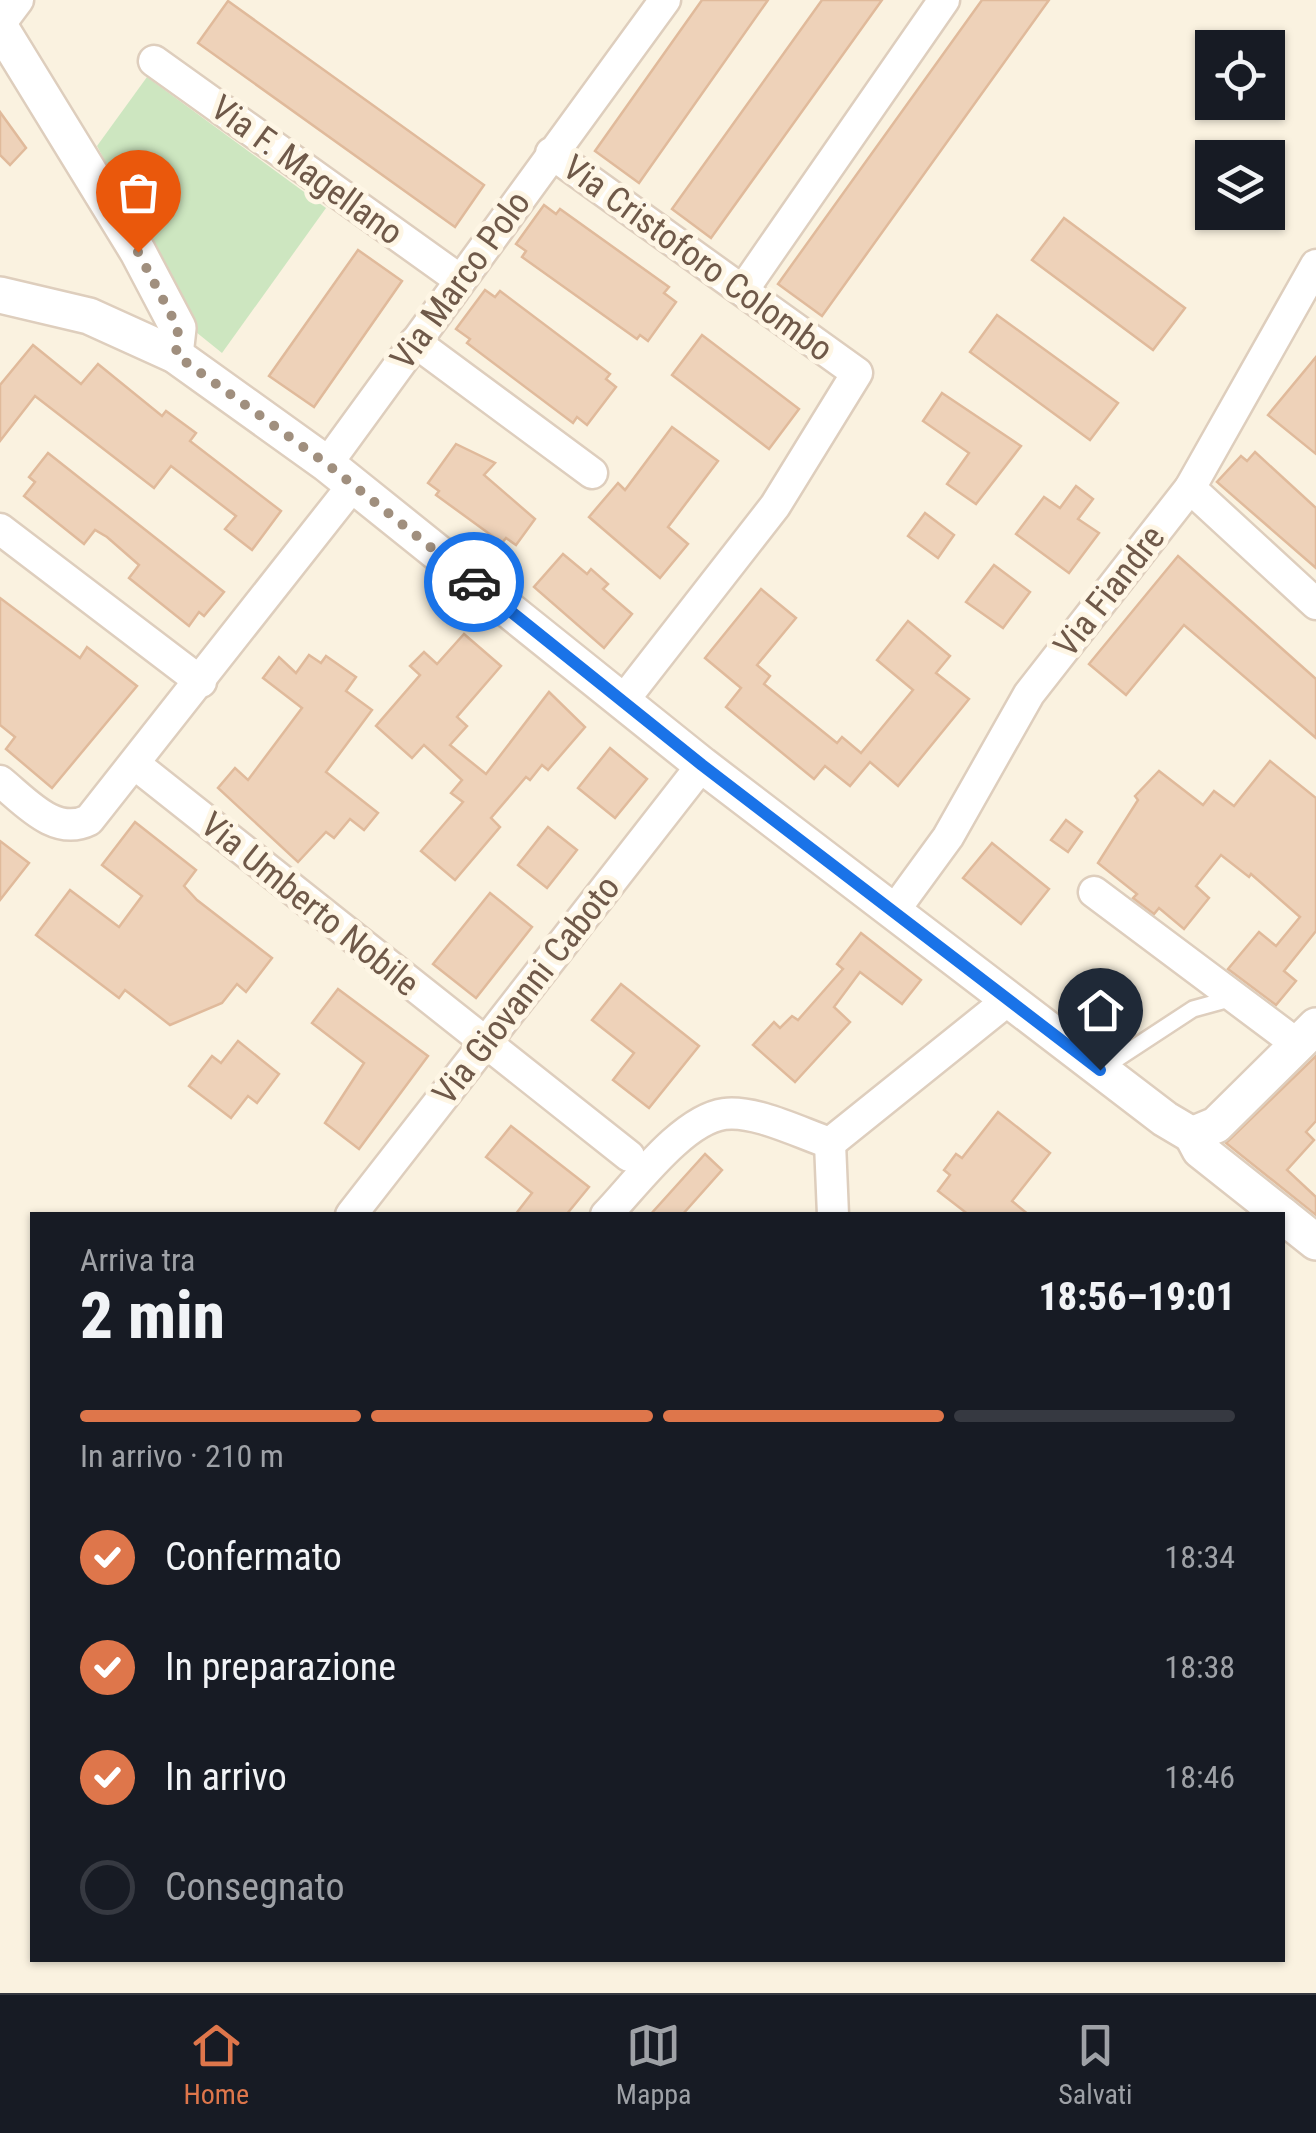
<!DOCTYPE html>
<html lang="it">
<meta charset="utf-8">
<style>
:root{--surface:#171b24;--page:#242831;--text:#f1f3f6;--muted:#9ea1a6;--line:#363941;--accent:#de764b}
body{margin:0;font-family:"Roboto Condensed",sans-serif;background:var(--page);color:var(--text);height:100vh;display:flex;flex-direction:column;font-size:38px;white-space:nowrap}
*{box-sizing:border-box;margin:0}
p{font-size:32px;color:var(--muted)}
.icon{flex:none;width:55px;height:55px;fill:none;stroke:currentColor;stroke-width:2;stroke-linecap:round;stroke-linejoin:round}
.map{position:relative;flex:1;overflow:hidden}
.panel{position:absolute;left:30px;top:1212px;width:1255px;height:750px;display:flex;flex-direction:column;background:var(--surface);border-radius:0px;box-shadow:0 2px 8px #0004}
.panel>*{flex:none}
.controls{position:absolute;left:1195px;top:30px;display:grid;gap:20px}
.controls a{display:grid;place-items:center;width:90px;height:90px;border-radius:0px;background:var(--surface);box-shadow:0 2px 8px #0004;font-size:50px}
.pin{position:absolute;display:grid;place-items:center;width:85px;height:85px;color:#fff;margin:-102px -42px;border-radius:50% 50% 50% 0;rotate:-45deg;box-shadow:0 0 10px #0007}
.pin .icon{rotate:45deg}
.courier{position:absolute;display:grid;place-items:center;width:100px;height:100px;margin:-50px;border:8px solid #1a73e8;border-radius:50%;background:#fff;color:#222;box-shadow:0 2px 12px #0007}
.head em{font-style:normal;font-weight:800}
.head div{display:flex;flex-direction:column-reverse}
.head{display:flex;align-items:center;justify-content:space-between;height:170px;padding:0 50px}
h1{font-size:65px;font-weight:800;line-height:75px}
.bar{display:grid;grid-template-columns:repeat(4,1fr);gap:15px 10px;align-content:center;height:120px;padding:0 50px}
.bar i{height:12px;border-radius:8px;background:var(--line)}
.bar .current{background:var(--accent)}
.bar p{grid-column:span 4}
ol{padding:0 50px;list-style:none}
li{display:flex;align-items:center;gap:30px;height:110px}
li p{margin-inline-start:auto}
li .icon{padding:10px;border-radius:50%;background:var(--accent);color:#fff;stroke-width:4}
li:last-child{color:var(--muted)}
li i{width:55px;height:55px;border:5px solid var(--line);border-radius:50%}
.tabs{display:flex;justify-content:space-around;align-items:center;height:140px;border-top:2px solid var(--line);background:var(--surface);font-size:28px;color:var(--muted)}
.tabs a{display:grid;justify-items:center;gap:5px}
.tabs .current{color:var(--accent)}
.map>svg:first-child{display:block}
</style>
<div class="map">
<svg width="1316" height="1993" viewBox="0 0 1316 1993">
<rect width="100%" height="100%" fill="#faf2e0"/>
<path fill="#cde6c0" d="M 147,77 L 326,208 L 222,353 L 196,332 L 97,146 Z"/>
<g fill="#eed2b9" stroke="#e0ba9b" stroke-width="2.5">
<path d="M 702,0 L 768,0 L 639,183 L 595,151 Z"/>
<path d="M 822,0 L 882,0 L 711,238 L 672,209 Z"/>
<path d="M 982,0 L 1049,0 L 822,316 L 778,284 Z"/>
<path d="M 228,1 L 484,185 L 455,227 L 198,43 Z"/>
<path d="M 0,112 L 26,148 L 10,165 L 0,155 Z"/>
<path d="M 544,205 L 556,214 L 560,209 L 669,287 L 664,293 L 676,302 L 648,341 L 640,335 L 637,339 L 522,257 L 526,251 L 516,244 Z"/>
<path d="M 1064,218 L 1185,308 L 1153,350 L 1032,260 Z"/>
<path d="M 358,250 L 402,281 L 314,407 L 269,376 Z"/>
<path d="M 485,290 L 495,297 L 500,291 L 610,374 L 606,379 L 616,387 L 587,425 L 577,417 L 573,423 L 467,343 L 470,339 L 456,329 Z"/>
<path d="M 997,315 L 1118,403 L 1090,440 L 970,352 Z"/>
<path d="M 702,335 L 799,409 L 769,449 L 672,375 Z"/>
<path d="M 33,345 L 81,384 L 98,364 L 162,416 L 166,411 L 196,433 L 190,441 L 281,511 L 252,550 L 225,529 L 236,516 L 171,466 L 154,488 L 35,396 L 0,441 L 0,385 Z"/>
<path d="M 1316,357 L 1316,454 L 1268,415 Z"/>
<path d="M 942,393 L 1021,446 L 976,504 L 947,484 L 969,453 L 923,421 Z"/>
<path d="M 672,427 L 718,461 L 668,527 L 688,544 L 660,578 L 589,517 L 618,483 L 625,490 Z"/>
<path d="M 456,444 L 495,463 L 484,475 L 535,519 L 516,545 L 506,538 L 502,543 L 436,495 L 439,491 L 428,483 Z"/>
<path d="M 1255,452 L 1316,508 L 1316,568 L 1217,482 L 1241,456 L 1247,461 Z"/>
<path d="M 48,453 L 224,592 L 204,616 L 199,612 L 189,626 L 129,578 L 139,565 L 107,537 L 95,530 L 84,544 L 24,496 L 35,482 L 29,477 Z"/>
<path d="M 1076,486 L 1093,499 L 1078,519 L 1099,533 L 1069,573 L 1016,534 L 1044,497 L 1060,508 Z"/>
<path d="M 925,513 L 954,535 L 938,558 L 908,536 Z"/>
<path d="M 563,554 L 587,574 L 591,569 L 608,584 L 603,589 L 632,614 L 604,648 L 534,587 Z"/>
<path d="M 1178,556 L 1316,679 L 1316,738 L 1184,625 L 1126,695 L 1089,664 Z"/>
<path d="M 994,565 L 1030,592 L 1003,628 L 966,602 Z"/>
<path d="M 761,589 L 796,618 L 757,665 L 770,676 L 764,684 L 837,743 L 842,737 L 861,753 L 913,690 L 877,660 L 908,621 L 950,656 L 936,673 L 969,699 L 898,786 L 870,762 L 850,786 L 825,766 L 814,779 L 726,707 L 741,688 L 705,658 Z"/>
<path d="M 0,598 L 80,658 L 87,647 L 137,686 L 52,788 L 6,749 L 15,737 L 0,725 Z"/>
<path d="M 464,634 L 501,666 L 457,717 L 467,726 L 450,745 L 486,774 L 549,692 L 585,727 L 548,770 L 542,765 L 530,780 L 526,777 L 491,818 L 500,827 L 455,880 L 421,851 L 463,802 L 451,793 L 462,780 L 424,745 L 412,758 L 376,726 L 420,675 L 410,666 L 424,652 L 437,664 Z"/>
<path d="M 309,655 L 321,663 L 326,656 L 356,677 L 346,691 L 372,710 L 326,772 L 378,813 L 364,830 L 350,819 L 334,838 L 326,832 L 298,862 L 218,788 L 235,768 L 248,780 L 302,708 L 263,678 L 279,657 L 296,673 Z"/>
<path d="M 610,748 L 647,779 L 615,818 L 578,788 Z"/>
<path d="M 1270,761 L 1316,798 L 1316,931 L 1284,971 L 1296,981 L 1276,1005 L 1228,969 L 1259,932 L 1276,946 L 1300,917 L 1251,874 L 1249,877 L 1221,855 L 1196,886 L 1209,898 L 1184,929 L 1159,908 L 1154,914 L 1133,898 L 1137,894 L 1098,863 L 1138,800 L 1135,796 L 1159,771 L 1203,805 L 1214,791 L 1234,806 Z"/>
<path d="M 1066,820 L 1082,832 L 1068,852 L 1051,840 Z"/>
<path d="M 135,822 L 196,870 L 184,886 L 197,900 L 272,958 L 246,992 L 237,984 L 222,1003 L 170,1025 L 125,990 L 119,998 L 36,935 L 70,890 L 119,927 L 142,896 L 102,865 Z"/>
<path d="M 548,827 L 577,850 L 547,888 L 518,865 Z"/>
<path d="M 0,841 L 29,863 L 0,900 Z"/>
<path d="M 992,843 L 1049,889 L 1021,924 L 963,878 Z"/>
<path d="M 490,893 L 532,927 L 476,998 L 433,964 Z"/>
<path d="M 861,933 L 921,980 L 902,1004 L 860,972 L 834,1007 L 850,1022 L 795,1082 L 753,1045 L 774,1022 L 780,1028 L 792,1016 L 798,1020 L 843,969 L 837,964 Z"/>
<path d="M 621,984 L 699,1046 L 649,1108 L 613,1080 L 634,1053 L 592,1020 Z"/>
<path d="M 338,989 L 428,1056 L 359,1149 L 325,1123 L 364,1063 L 312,1023 Z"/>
<path d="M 238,1041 L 279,1074 L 257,1103 L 248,1096 L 231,1118 L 189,1086 L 212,1056 L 221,1063 Z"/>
<path d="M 1316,1056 L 1316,1121 L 1306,1132 L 1314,1140 L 1287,1170 L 1316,1197 L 1316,1215 L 1226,1143 Z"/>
<path d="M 998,1112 L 1050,1153 L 1012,1201 L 1029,1215 L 969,1215 L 938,1191 L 950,1175 L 944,1170 L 956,1154 L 962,1158 Z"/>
<path d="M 511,1126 L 589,1187 L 566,1215 L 515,1215 L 532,1193 L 486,1157 Z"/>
<path d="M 705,1154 L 722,1170 L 682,1215 L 650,1215 Z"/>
</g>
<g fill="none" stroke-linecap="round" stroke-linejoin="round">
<g stroke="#decebd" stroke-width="20">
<path id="service" d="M 1100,1070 L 1193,1009 L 1233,998"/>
</g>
<g stroke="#decebd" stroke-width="35">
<g id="minor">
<path d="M 0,24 L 18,0"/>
<path d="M 154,61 L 460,280"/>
<path d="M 551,153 L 857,373 L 775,506 L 623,701"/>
<path d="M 743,290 L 944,0"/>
<path d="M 415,342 L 592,473"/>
<path d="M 327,464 L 665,0"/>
<path d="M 1190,488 L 1316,604"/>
<path d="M 0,529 L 201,682"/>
<path d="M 136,765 L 629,1156"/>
<path d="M 0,781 C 26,802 55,837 89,820 L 353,485"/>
<path d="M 1094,892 L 1297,1044"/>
<path d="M 894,911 L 948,837 L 1029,694 L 1190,488 L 1316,265"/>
<path d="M 830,1143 L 1008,1000"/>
<path d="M 830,1143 L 833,1215"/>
<path d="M 351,1215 L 702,765"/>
<path d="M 606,1215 C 635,1185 682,1120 724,1114 C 756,1110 800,1133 830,1143"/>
</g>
</g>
<g stroke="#decebd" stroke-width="40">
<g id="tertiary">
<path d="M 0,27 L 138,252 L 178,328 L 175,355"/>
<path d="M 0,295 L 89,316 L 175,355 L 327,464 L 702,765 L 1165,1119 L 1192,1135"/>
<path d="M 1192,1135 L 1216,1125 L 1316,1026"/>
<path d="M 1192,1135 L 1200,1150 L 1282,1215"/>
<path d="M 1282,1215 L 1316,1242"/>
</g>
</g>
<use href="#service" stroke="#fff" stroke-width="15"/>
<use href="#minor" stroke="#fff" stroke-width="30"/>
<use href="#tertiary" stroke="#fff" stroke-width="35"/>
</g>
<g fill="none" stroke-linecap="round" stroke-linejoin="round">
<path stroke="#a08f7e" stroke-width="10" stroke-dasharray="0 18" d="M 138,252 L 178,328 L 176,355 L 327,464 L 474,582"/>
<path stroke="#1a73e8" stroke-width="12" d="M 474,582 L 702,765 L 1100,1070"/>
</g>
<g text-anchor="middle" stroke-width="10" stroke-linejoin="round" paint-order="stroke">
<g font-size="35" fill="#6f5949" stroke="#fef6e5">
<text transform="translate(307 170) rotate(36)" y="12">Via F. Magellano</text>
<text transform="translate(698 258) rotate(36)" y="12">Via Cristoforo Colombo</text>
<text transform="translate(460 280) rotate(-54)" y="12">Via Marco Polo</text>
<text transform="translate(1109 591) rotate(-52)" y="12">Via Fiandre</text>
<text transform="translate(310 904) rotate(39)" y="12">Via Umberto Nobile</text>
<text transform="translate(526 990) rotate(-52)" y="12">Via Giovanni Caboto</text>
</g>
</g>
</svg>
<div class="controls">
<a><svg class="icon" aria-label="locate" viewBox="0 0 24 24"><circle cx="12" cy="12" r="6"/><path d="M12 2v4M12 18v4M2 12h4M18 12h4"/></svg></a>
<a><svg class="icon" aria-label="layers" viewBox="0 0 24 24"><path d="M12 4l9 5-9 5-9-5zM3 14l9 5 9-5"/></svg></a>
</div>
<div class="pin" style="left:138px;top:252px;background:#ea580c"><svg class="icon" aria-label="bag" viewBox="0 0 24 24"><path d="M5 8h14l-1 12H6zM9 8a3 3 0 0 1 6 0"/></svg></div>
<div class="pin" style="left:1100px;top:1070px;background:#1f2937"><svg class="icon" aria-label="home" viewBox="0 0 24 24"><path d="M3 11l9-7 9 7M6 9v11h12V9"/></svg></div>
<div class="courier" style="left:474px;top:582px"><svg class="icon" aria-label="car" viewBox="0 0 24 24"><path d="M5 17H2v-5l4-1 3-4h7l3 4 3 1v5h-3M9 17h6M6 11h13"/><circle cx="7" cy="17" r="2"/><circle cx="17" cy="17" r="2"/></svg></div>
<section class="panel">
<div class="head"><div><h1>2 min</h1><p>Arriva tra</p></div><em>18:56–19:01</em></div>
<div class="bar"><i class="current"></i><i class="current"></i><i class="current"></i><i></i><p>In arrivo · 210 m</p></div>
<ol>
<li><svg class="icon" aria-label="check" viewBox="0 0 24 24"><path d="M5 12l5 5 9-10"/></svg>Confermato<p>18:34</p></li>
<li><svg class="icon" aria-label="check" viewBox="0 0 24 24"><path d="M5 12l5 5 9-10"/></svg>In preparazione<p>18:38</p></li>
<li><svg class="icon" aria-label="check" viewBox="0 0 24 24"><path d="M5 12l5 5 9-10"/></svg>In arrivo<p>18:46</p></li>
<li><i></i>Consegnato</li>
</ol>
</section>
</div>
<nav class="tabs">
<a class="current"><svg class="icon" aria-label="home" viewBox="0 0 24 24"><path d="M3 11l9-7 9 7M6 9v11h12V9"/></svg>Home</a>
<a><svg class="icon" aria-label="map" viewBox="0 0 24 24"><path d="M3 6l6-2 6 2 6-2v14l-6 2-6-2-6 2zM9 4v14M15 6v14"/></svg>Mappa</a>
<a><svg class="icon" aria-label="saved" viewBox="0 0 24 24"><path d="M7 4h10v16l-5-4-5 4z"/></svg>Salvati</a>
</nav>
